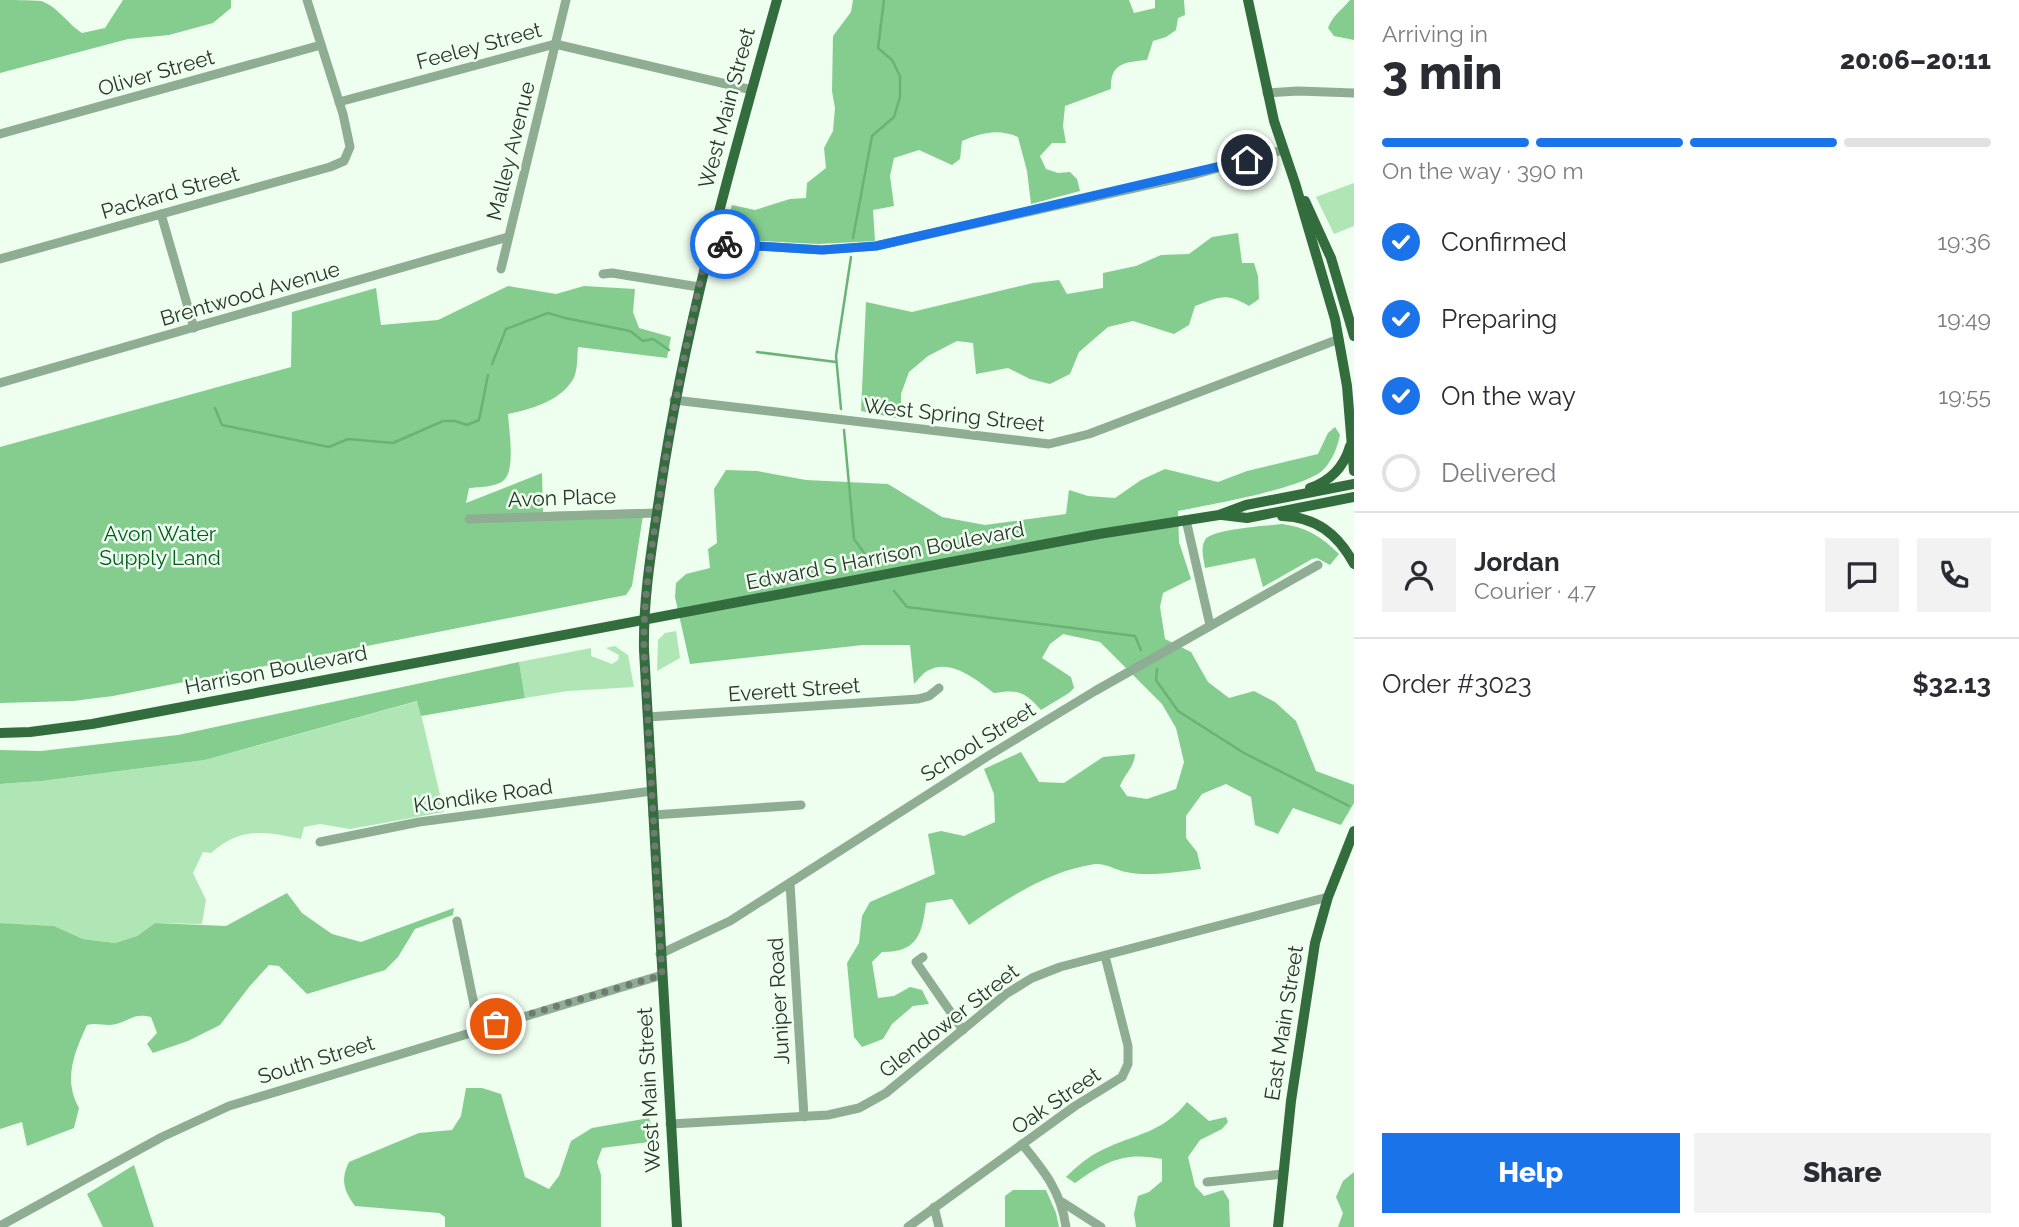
<!DOCTYPE html>
<meta charset="utf-8">
<style>
:root{--surface:#fff;--page:#f2f2f3;--text:#2b2b33;--muted:#7c7c81;--line:#e1e1e2;--accent:#1a73e8}
body{margin:0;font-family:Raleway,sans-serif;background:var(--page);color:var(--text);height:100vh;display:flex;flex-direction:column;font-size:26px;white-space:nowrap}
*{box-sizing:border-box;margin:0}
p{font-size:23px;color:var(--muted)}
.icon{flex:none;width:38px;height:38px;fill:none;stroke:currentColor;stroke-width:2;stroke-linecap:round;stroke-linejoin:round}
.map{position:relative;flex:1;overflow:hidden}
.panel{display:flex;flex-direction:column;background:var(--surface);width:665px}
.panel>*{flex:none}
.pin{position:absolute;display:grid;place-items:center;width:60px;height:60px;color:#fff;margin:-30px;border:4px solid #fff;border-radius:50%;box-shadow:0 2px 7px #0007}
.courier{position:absolute;display:grid;place-items:center;width:70px;height:70px;margin:-35px;border:5px solid #1a73e8;border-radius:50%;background:#fff;color:#222;box-shadow:0 2px 9px #0007}
.head em{font-style:normal;font-weight:800}
.head div{display:flex;flex-direction:column-reverse}
.head{display:flex;align-items:center;justify-content:space-between;height:119px;padding:0 28px}
h1{font-size:46px;font-weight:800;line-height:52px}
.bar{display:grid;grid-template-columns:repeat(4,1fr);gap:10px 7px;align-content:center;height:84px;padding:0 28px}
.bar i{height:9px;border-radius:5px;background:var(--line)}
.bar .active{background:var(--accent)}
.bar p{grid-column:span 4}
.line{display:flex;align-items:center;gap:18px;padding:0 28px;border-top:2px solid var(--line)}
.line div{flex:1}
.round{display:grid;place-items:center;flex:none;width:74px;height:74px;border-radius:0px;background:var(--page)}
ol{padding:0 28px;list-style:none}
li{display:flex;align-items:center;gap:21px;height:77px}
li p{margin-inline-start:auto}
li .icon{padding:7px;border-radius:50%;background:var(--accent);color:#fff;stroke-width:4}
li:last-child{color:var(--muted)}
li i{width:38px;height:38px;border:4px solid var(--line);border-radius:50%}
.button{display:flex;gap:14px;margin-top:auto;padding:14px 28px}
.button a{flex:1;height:80px;border-radius:0px;background:var(--accent);color:#fff;font-size:28px;font-weight:800;line-height:80px;text-align:center}
.button a+a{background:var(--page);color:var(--text)}
main{display:flex;flex:1;min-height:0}
.map>svg:first-child{display:block}
</style>
<main>
<div class="map">
<svg width="1354" height="1227" viewBox="0 0 1354 1227">
<rect width="100%" height="100%" fill="#eefeef"/>
<g fill="#b0e5b6">
<path d="M 1354,183 L 1354,226 L 1334,234 L 1316,197 Z"/>
<path d="M 676,631 L 680,658 L 657,671 L 658,640 L 665,633 Z"/>
<path d="M 615,646 L 628,655 L 634,687 L 568,691 L 525,698 L 519,662 L 591,648 L 591,656 L 612,664 L 618,660 L 619,655 L 606,648 Z"/>
<path d="M 418,701 L 444,812 L 350,829 L 320,824 L 304,827 L 301,839 C 264,831 241,827 211,853 L 203,852 L 193,873 L 206,900 L 202,924 L 155,923 L 137,936 L 115,943 L 83,939 L 54,926 L 0,923 L 0,784 L 42,781 L 205,760 Z"/>
</g>
<g fill="#84cd8f">
<path d="M 0,0 C 12,0 29,0 41,1 C 57,6 68,24 82,33 L 105,28 L 123,0 L 231,0 L 231,8 L 213,23 L 169,35 L 128,39 L 0,73 Z"/>
<path d="M 853,0 L 1129,0 L 1134,13 L 1155,8 L 1155,0 L 1184,0 L 1185,15 L 1178,18 L 1176,30 L 1166,37 L 1153,41 L 1147,60 C 1125,62 1110,63 1111,89 L 1065,106 L 1063,126 L 1066,143 L 1052,143 L 1040,156 L 1046,169 L 1058,173 L 1070,172 L 1077,179 L 1080,191 L 1031,204 L 1027,171 L 1018,137 C 998,128 981,133 962,141 L 960,159 L 952,165 L 919,150 L 894,158 L 890,176 L 894,206 L 873,210 L 875,241 L 818,244 L 727,239 L 723,235 L 732,205 L 755,210 L 790,199 L 806,198 L 807,183 L 826,168 L 824,148 L 833,131 L 835,108 L 832,91 L 833,36 L 851,12 Z"/>
<path d="M 1350,0 L 1354,0 L 1354,40 L 1334,36 L 1328,28 C 1333,15 1341,11 1350,0 Z"/>
<path d="M 1238,233 L 1242,263 L 1254,263 L 1258,276 L 1259,299 L 1249,306 C 1225,292 1220,297 1195,306 L 1189,325 L 1174,334 L 1133,321 L 1108,327 L 1079,352 L 1070,374 L 1050,384 L 1030,379 L 1008,368 L 976,374 L 973,343 L 957,341 L 928,356 L 909,372 L 901,394 L 901,419 L 861,411 L 866,302 L 912,312 L 1033,283 L 1059,280 L 1067,294 L 1103,288 L 1103,273 L 1136,266 L 1161,255 L 1189,254 L 1212,237 Z"/>
<path d="M 508,286 L 556,294 L 584,286 L 635,289 L 633,312 L 639,328 L 671,337 L 667,358 L 578,347 C 577,357 578,373 572,381 C 558,402 531,409 508,414 C 509,430 516,472 503,481 C 495,487 479,487 469,488 L 466,503 L 542,473 L 543,512 L 644,509 L 632,586 L 626,595 L 113,696 L 73,701 L 0,703 L 0,447 L 291,367 L 292,312 L 376,288 L 381,325 L 438,320 Z"/>
<path d="M 1335,427 L 1340,435 C 1337,448 1333,459 1324,469 C 1307,488 1207,505 1178,511 L 1179,542 L 1191,579 L 1163,593 L 1160,607 L 1165,639 L 1191,652 L 1208,682 L 1229,698 L 1254,691 L 1275,702 L 1296,721 L 1316,771 L 1354,785 L 1354,803 L 1341,825 L 1293,808 L 1278,834 L 1255,825 L 1251,797 L 1226,784 L 1202,794 L 1186,816 L 1186,838 L 1197,852 L 1201,869 C 1178,872 1149,877 1126,872 C 1116,870 1105,863 1095,864 C 1048,871 1006,899 969,925 L 952,899 L 926,903 C 922,934 918,952 882,952 L 872,962 L 878,998 L 894,996 L 910,987 L 922,990 L 929,1004 L 913,1006 L 892,1024 L 883,1039 L 862,1047 L 854,1037 L 847,963 L 859,943 L 862,916 L 870,902 L 935,874 L 928,834 L 941,831 L 964,836 L 995,822 L 994,794 L 984,769 L 1021,752 L 1039,782 L 1064,783 L 1103,757 L 1135,754 C 1134,768 1125,773 1120,786 L 1127,796 L 1147,799 L 1176,789 L 1184,762 L 1176,728 L 1162,704 L 1100,642 L 1063,634 L 1050,644 L 1042,658 L 1071,677 L 1074,688 L 1069,693 L 1041,710 C 1025,692 1019,689 994,693 C 977,680 950,657 927,671 C 922,674 918,680 914,684 L 910,645 L 863,645 L 690,664 L 675,597 L 676,583 L 686,574 L 710,568 L 708,549 L 717,543 L 714,489 L 726,470 L 757,471 L 806,480 L 888,484 L 942,517 L 985,525 L 1066,514 L 1069,490 L 1088,496 L 1115,498 L 1141,480 L 1165,469 L 1218,482 L 1247,471 L 1318,454 L 1328,433 Z"/>
<path d="M 1282,524 C 1306,527 1322,537 1339,554 L 1330,565 L 1317,558 L 1312,559 L 1263,587 L 1255,558 L 1205,568 C 1204,559 1200,549 1205,540 C 1211,529 1268,526 1282,524 Z"/>
<path d="M 519,662 L 525,698 L 421,716 L 417,701 L 205,760 L 42,781 L 0,784 L 0,750 L 41,751 L 178,735 Z"/>
<path d="M 287,893 L 302,913 L 332,934 L 361,942 L 454,908 L 453,915 L 415,929 L 398,957 L 385,970 L 307,994 L 279,966 L 269,965 L 249,987 L 220,1025 L 188,1041 L 153,1053 L 147,1044 L 157,1033 L 151,1017 C 134,1013 131,1020 116,1024 C 107,1027 97,1022 87,1025 C 74,1053 63,1080 79,1108 L 74,1128 L 27,1146 L 22,1122 L 0,1129 L 0,923 L 54,926 L 83,939 L 115,943 L 137,936 L 155,923 L 226,926 Z"/>
<path d="M 466,1088 L 482,1088 L 501,1094 L 525,1177 L 549,1189 L 559,1176 L 571,1141 L 592,1128 L 649,1118 L 657,1141 L 602,1148 L 597,1162 L 601,1175 L 601,1227 L 445,1227 L 445,1217 L 439,1213 L 355,1206 C 344,1191 340,1180 349,1162 L 419,1133 L 452,1130 L 461,1116 Z"/>
<path d="M 1187,1102 L 1209,1121 L 1226,1117 L 1228,1122 L 1222,1129 L 1200,1140 L 1188,1157 L 1195,1186 L 1204,1196 L 1223,1190 L 1229,1200 L 1230,1227 L 1136,1227 L 1134,1214 L 1138,1196 L 1149,1192 L 1162,1181 L 1162,1159 C 1125,1151 1104,1162 1075,1183 L 1066,1177 C 1076,1167 1089,1156 1102,1150 C 1135,1134 1163,1133 1187,1102 Z"/>
<path d="M 134,1165 L 154,1227 L 103,1227 L 87,1194 Z"/>
<path d="M 1354,1172 L 1354,1227 L 1338,1227 L 1343,1213 L 1336,1197 L 1343,1181 Z"/>
<path d="M 1013,1190 L 1046,1190 L 1056,1213 L 1059,1227 L 1005,1227 L 1005,1196 Z"/>
</g>
<g fill="none" stroke-linecap="round" stroke-linejoin="round">
<g stroke="#6ab275" stroke-width="2.5">
<path d="M 853,238 L 872,136 L 894,117 L 900,97 L 900,76 L 892,60 L 878,48 L 884,0"/>
<path d="M 757,352 L 836,362"/>
<path d="M 492,364 L 506,329 L 548,313 L 565,318 L 630,331 L 643,341 L 653,339 L 669,350"/>
<path d="M 215,408 L 222,425 L 329,447 L 348,439 L 393,443 L 443,421 L 455,421 L 467,425 L 479,420 L 488,375"/>
<path d="M 841,409 L 836,356 L 851,257"/>
<path d="M 844,430 L 854,539 L 865,554"/>
<path d="M 894,591 L 907,607 L 1135,636 L 1141,650"/>
<path d="M 1157,669 L 1156,680 L 1178,711 L 1244,753 L 1349,806"/>
</g>
<g stroke="#8fad92" stroke-width="9">
<path d="M 1267,93 L 1298,91 L 1354,93"/>
<path d="M 339,102 L 555,44 L 752,90"/>
<path d="M 0,134 L 321,45"/>
<path d="M 161,214 L 194,328"/>
<path d="M 709,243 L 822,250 L 876,246 L 1193,175 L 1283,150"/>
<path d="M 0,259 L 330,167 L 344,161 L 350,147 L 343,114 L 307,0"/>
<path d="M 501,269 L 566,0"/>
<path d="M 603,274 L 612,273 L 699,287"/>
<path d="M 0,383 L 508,237"/>
<path d="M 674,400 L 1049,444 L 1089,434 L 1339,339"/>
<path d="M 469,519 L 657,513"/>
<path d="M 1186,520 L 1210,625"/>
<path d="M 648,717 L 918,699 L 929,696 L 939,688"/>
<path d="M 653,815 L 801,805"/>
<path d="M 320,842 L 419,822 L 652,791"/>
<path d="M 790,883 L 804,1117"/>
<path d="M 457,921 L 479,1029"/>
<path d="M 660,954 L 730,921 L 988,756 L 1095,691 L 1318,565"/>
<path d="M 923,957 L 916,962 L 963,1030"/>
<path d="M 670,1124 L 828,1115 L 859,1108 L 886,1093 L 1006,994 L 1032,978 L 1060,967 L 1328,897"/>
<path d="M 1022,1144 C 1044,1171 1061,1191 1066,1227"/>
<path d="M 1207,1182 L 1283,1174"/>
<path d="M 1062,1202 L 1101,1227"/>
<path d="M 934,1207 L 939,1227"/>
<path d="M 0,1226 L 162,1137 L 229,1106 L 662,975"/>
<path d="M 908,1227 L 1075,1106 L 1122,1077 L 1128,1064 L 1128,1046 L 1105,956"/>
</g>
<g stroke="#336d3e" stroke-width="10">
<path d="M 1248,0 L 1274,121 L 1295,183 L 1335,319 L 1347,386 L 1354,471"/>
<path d="M 1305,201 L 1331,258 L 1354,336"/>
<path d="M 1310,488 C 1330,481 1344,467 1350,446"/>
<path d="M 1222,515 L 1247,518 L 1354,497"/>
<path d="M 1282,516 C 1316,517 1338,534 1354,564"/>
<path d="M 0,733 L 30,732 L 92,724 L 1099,534 L 1219,515 L 1246,505 L 1354,484"/>
<path d="M 677,1227 L 644,650 C 643,594 653,541 661,486 C 686,320 732,161 777,0"/>
<path d="M 1278,1227 L 1291,1101 L 1315,943 L 1328,897 L 1354,831"/>
</g>
</g>
<g fill="none" stroke-linecap="round" stroke-linejoin="round">
<path stroke="#6f7b70" stroke-width="7" stroke-dasharray="0 12.6" d="M 496,1024 L 662,975 L 644,650 C 643,599 651,551 659,501 C 672,414 689,329 709,243 L 725,244"/>
<path stroke="#1a73e8" stroke-width="9" d="M 725,244 L 822,250 L 876,246 L 1247,160"/>
</g>
<g text-anchor="middle" stroke-width="5" stroke-linejoin="round" paint-order="stroke">
<g font-size="21" fill="#2b352c" stroke="#eefeef">
<text transform="translate(479 46) rotate(-15)" y="7">Feeley Street</text>
<text transform="translate(156 73) rotate(-16)" y="7">Oliver Street</text>
<text transform="translate(727 108) rotate(-75)" y="7">West Main Street</text>
<text transform="translate(511 151) rotate(-76)" y="7">Malley Avenue</text>
<text transform="translate(170 193) rotate(-16)" y="7">Packard Street</text>
<text transform="translate(250 294) rotate(-16)" y="7">Brentwood Avenue</text>
<text transform="translate(954 415) rotate(6)" y="7">West Spring Street</text>
<text transform="translate(562 498) rotate(-2)" y="7">Avon Place</text>
<text transform="translate(885 556) rotate(-11)" y="7">Edward S Harrison Boulevard</text>
<text transform="translate(276 670) rotate(-11)" y="7">Harrison Boulevard</text>
<text transform="translate(794 690) rotate(-4)" y="7">Everett Street</text>
<text transform="translate(978 742) rotate(-32)" y="7">School Street</text>
<text transform="translate(483 796) rotate(-8)" y="7">Klondike Road</text>
<text transform="translate(779 1001) rotate(-93)" y="7">Juniper Road</text>
<text transform="translate(949 1021) rotate(-38)" y="7">Glendower Street</text>
<text transform="translate(1284 1023) rotate(-81)" y="7">East Main Street</text>
<text transform="translate(316 1060) rotate(-17)" y="7">South Street</text>
<text transform="translate(649 1090) rotate(-93)" y="7">West Main Street</text>
<text transform="translate(1056 1101) rotate(-34)" y="7">Oak Street</text>
</g>
<g font-size="21" fill="#035921" stroke="#eefeef">
<text x="160" y="541">Avon Water<tspan x="160" dy="24">Supply Land</tspan></text>
</g>
</g>
</svg>
<div class="pin" style="left:496px;top:1024px;background:#ea580c"><svg class="icon" aria-label="bag" viewBox="0 0 24 24"><path d="M5 8h14l-1 12H6zM9 8a3 3 0 0 1 6 0"/></svg></div>
<div class="pin" style="left:1247px;top:160px;background:#1f2937"><svg class="icon" aria-label="home" viewBox="0 0 24 24"><path d="M3 11l9-7 9 7M6 9v11h12V9"/></svg></div>
<div class="courier" style="left:725px;top:244px"><svg class="icon" aria-label="bike" viewBox="0 0 24 24"><circle cx="6" cy="16" r="4"/><circle cx="18" cy="16" r="4"/><path d="M6 16l4-8h5l3 8M10 8l3 8H6M13 5h3"/></svg></div>
</div>
<section class="panel">
<div class="head"><div><h1>3 min</h1><p>Arriving in</p></div><em>20:06–20:11</em></div>
<div class="bar"><i class="active"></i><i class="active"></i><i class="active"></i><i></i><p>On the way · 390 m</p></div>
<ol>
<li><svg class="icon" aria-label="check" viewBox="0 0 24 24"><path d="M5 12l5 5 9-10"/></svg>Confirmed<p>19:36</p></li>
<li><svg class="icon" aria-label="check" viewBox="0 0 24 24"><path d="M5 12l5 5 9-10"/></svg>Preparing<p>19:49</p></li>
<li><svg class="icon" aria-label="check" viewBox="0 0 24 24"><path d="M5 12l5 5 9-10"/></svg>On the way<p>19:55</p></li>
<li><i></i>Delivered</li>
</ol>
<div class="line" style="height:126px"><a class="round"><svg class="icon" aria-label="person" viewBox="0 0 24 24"><circle cx="12" cy="8" r="4"/><path d="M4 21q1-7 8-7t8 7"/></svg></a><div><b>Jordan</b><p>Courier · 4.7</p></div><a class="round"><svg class="icon" aria-label="chat" viewBox="0 0 24 24"><path d="M4 5h16v11H9l-5 4z"/></svg></a><a class="round"><svg class="icon" aria-label="phone" viewBox="0 0 24 24"><path d="M5 4h4l2 5-3 2q2 4 5 5l2-3 5 2v4C11 20 4 13 5 4z"/></svg></a></div>
<div class="line" style="height:91px"><div>Order #3023</div><b>$32.13</b></div>
<div class="button"><a>Help</a><a>Share</a></div>
</section>
</main>
